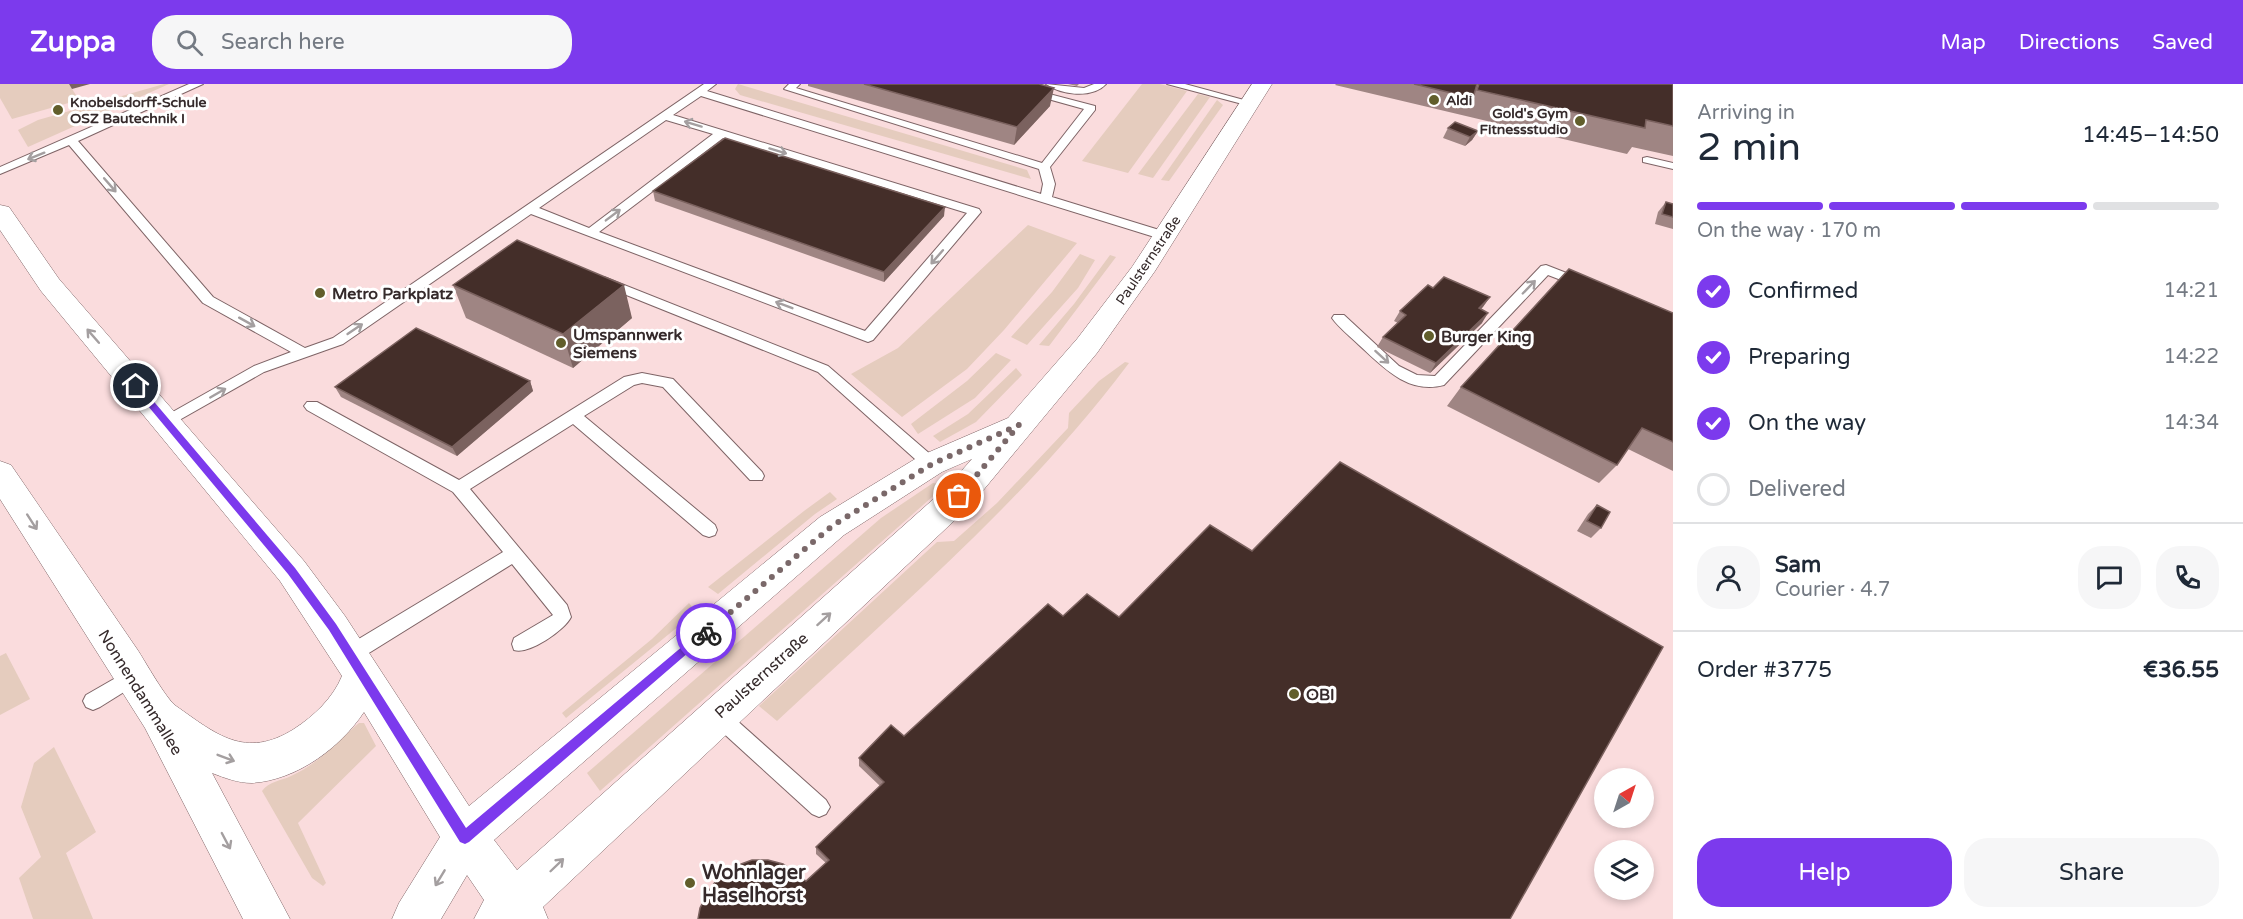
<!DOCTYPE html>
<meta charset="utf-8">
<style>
:root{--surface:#fff;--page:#f6f6f7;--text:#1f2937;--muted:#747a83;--line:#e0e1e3;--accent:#7c3aed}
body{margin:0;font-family:"Varela Round",sans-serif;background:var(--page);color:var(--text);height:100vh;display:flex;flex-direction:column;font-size:22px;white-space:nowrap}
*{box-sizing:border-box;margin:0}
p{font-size:20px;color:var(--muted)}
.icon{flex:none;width:33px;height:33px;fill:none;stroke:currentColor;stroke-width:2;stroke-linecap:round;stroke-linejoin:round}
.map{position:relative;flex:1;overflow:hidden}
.details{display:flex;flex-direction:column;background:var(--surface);width:570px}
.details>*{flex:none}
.needle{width:39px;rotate:39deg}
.buttons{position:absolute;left:1594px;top:684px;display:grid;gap:12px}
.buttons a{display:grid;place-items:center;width:60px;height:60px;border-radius:50%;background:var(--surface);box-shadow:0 3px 9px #0003;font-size:30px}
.pin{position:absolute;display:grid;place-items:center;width:51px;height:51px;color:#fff;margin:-26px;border:3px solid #fff;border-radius:50%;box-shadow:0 2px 6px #0007}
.courier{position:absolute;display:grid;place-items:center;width:60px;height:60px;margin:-30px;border:4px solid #7c3aed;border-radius:50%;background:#fff;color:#222;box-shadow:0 2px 8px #0007}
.headline em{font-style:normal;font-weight:600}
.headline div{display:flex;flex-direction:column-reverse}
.headline{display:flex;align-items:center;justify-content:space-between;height:102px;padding:0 24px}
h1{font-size:39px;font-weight:600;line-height:45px}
.bar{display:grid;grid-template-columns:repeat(4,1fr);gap:9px 6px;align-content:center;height:72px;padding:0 24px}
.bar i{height:8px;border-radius:4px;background:var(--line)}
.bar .selected{background:var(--accent)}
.bar p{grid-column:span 4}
.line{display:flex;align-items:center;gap:15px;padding:0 24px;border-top:2px solid var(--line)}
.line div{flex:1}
.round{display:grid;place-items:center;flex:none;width:63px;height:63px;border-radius:24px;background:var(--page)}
ol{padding:0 24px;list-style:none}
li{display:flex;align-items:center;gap:18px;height:66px}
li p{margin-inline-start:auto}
li .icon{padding:6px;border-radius:50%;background:var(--accent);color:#fff;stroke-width:4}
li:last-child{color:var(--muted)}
li i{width:33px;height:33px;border:3px solid var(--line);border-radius:50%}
.button{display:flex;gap:12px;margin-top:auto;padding:12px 24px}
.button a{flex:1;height:69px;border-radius:24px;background:var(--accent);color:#fff;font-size:24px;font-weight:600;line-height:69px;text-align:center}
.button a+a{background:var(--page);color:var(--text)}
header{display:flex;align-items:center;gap:36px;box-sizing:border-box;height:84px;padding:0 30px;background:var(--accent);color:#fff}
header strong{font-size:28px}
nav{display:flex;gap:33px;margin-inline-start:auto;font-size:21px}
.search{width:420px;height:54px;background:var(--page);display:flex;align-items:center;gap:15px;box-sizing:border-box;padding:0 21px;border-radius:24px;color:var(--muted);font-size:22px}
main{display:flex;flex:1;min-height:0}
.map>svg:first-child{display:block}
</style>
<header>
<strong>Zuppa</strong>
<div class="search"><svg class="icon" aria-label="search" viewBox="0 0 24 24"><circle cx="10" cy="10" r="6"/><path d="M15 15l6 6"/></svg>Search here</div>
<nav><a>Map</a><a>Directions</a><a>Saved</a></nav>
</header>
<main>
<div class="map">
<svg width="1673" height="835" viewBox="0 0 1673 835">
<rect width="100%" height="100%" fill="#fadcdd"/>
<g fill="#e5ccbe">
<path d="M 0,0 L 69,0 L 79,16 L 12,35 L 0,14 Z"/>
<path d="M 164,0 L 169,0 L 28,63 L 18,46 L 38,36 Z"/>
<path d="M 738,0 L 1027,86 L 1031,95 L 740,11 L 735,5 Z"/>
<path d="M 1142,0 L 1160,0 L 1187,7 L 1128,89 L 1082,77 Z"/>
<path d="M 1198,10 L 1210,13 L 1153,94 L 1138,90 Z"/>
<path d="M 1217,16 L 1223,21 L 1169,97 L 1161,96 Z"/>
<path d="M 1028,141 L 1077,159 L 1004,246 L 967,285 L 902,333 L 851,290 L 898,264 Z"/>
<path d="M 1080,170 L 1095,176 L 1078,204 L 1027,261 L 1011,253 L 1052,208 Z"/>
<path d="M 1110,171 L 1116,173 L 1049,262 L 1039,261 L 1074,220 Z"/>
<path d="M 996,269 L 1011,276 L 975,314 L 918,350 L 911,340 L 967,297 Z"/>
<path d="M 1125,278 L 1129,279 C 1029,413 899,523 777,637 L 759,622 L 937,458 L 954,457 L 997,419 L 1068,344 L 1069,329 L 1099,297 Z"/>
<path d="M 1016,284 L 1022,291 L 976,338 L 940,358 L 933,352 L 968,330 Z"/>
<path d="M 933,399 L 939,400 L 940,406 L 600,707 L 587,689 L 881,434 Z"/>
<path d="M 830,408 L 837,415 L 815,430 L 718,510 L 708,503 L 804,427 Z"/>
<path d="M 689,519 L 696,528 L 566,634 L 562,629 L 652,555 Z"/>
<path d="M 6,569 L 30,615 L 0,631 L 0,572 Z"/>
<path d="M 359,639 L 364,639 L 376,662 L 298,739 L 326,799 L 323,802 L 312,794 L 262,707 C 269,697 281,697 291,692 C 320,679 336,658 359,639 Z"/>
<path d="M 54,663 L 96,748 L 66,769 L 93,835 L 33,835 L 19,794 L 41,773 L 21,723 L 34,679 Z"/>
</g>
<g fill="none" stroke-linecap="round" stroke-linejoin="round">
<g stroke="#7e6466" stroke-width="2">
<g id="service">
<path d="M 189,0 L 203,0 L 78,57 L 213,213 L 305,264 L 333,254 L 704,0 L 716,0 L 707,7 L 1041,110 L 1043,100 L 1039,85 L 784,5 L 789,0 L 800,0 L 796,4 L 1042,79 L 1084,25 L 994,0 L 1011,0 L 1095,22 L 1095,26 L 1050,83 L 1055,100 L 1052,113 L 1169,149 L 1171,152 L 1169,155 L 1161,155 L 701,12 L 673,31 L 979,125 L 981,128 L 873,256 L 868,258 L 531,130 L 343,260 L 264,288 L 167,343 L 162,342 L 159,338 L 162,334 L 254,282 L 291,268 L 203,219 L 69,61 L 0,90 L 0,83 ZM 666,36 L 713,50 L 589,144 L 539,124 ZM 723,54 L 967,129 L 865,247 L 599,148 Z"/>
<path d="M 1046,0 L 1084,4 L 1094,0 L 1106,0 C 1092,15 1061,11 1046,0 Z"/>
<path d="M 1167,0 L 1185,0 L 1255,19 L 1250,22 Z"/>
<path d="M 1647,73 L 1673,79 L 1673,85 L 1643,78 L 1643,74 Z"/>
<path d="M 1546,181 L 1587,197 L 1589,200 L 1582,204 L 1548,191 L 1444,301 C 1408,311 1383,283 1359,261 C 1350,252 1339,244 1332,234 L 1334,231 L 1344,231 L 1399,282 L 1417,291 L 1435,292 L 1541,182 Z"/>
<path d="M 604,193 L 828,282 L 937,376 L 939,380 L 937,384 L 925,384 L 818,288 L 599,200 L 597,197 L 599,194 Z"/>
<path d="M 642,289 L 673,295 L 762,388 L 764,392 L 762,396 L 750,396 L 663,303 L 642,299 L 634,301 L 584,332 L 715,441 L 717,446 L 715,451 L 709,453 L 703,451 L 573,340 L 470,405 L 567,521 L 571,533 C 565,546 529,571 514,566 L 512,560 L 514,554 L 553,531 L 512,480 L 356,577 L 349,579 L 342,577 L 340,571 L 342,565 L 503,468 L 453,408 L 307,326 L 304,322 L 307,318 L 317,318 L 459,396 L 624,293 Z"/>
<path d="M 133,584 L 140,586 L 143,592 L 140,598 L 100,623 L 93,626 L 86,623 L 83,617 L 86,611 Z"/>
<path d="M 717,622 L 724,625 L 826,716 L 830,723 L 826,730 L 819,733 L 812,730 L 710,637 L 707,631 L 710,625 Z"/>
</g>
</g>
<g stroke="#7e6466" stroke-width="1">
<path id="secondary" d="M 1252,0 L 1272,0 L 1155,187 L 1097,269 L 971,421 L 543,823 L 548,835 L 474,835 L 484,816 L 467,791 L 441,835 L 392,835 L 399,819 L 440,753 L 364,628 C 340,664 297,696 252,699 C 238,699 225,694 212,689 L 290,835 L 243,835 L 145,644 L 0,415 L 0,377 L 11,381 C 53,442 95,504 137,565 C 145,577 166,615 176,622 C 216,650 245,676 294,645 C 314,632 333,614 342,592 L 280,497 L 41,207 L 0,146 L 0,121 L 9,123 L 59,195 L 304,477 L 345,532 L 469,722 L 820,433 L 920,372 L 1008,334 L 1077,255 L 1132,183 ZM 972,375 L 947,403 L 517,786 L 494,756 L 844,451 L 942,388 Z"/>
</g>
<use href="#service" fill="#fff" fill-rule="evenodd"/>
<use href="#secondary" fill="#fff" fill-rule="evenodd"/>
</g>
<g fill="#9f8583">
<path d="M 808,0 L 1039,0 L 1050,22 L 1014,61 L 808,2 Z"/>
<path d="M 1068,0 L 1079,0 L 1077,2 Z"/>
<path d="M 1336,0 L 1673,0 L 1673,72 L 1632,63 L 1627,70 L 1335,1 Z"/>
<path d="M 1448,44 L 1478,47 L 1472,56 L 1465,62 L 1443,54 Z"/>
<path d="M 653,107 L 944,132 L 884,198 L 655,117 Z"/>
<path d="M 1666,118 L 1673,120 L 1673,145 L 1655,140 L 1658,128 Z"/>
<path d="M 453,201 L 632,234 L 573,284 L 466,234 Z"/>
<path d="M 1433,204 L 1490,213 L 1481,225 L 1482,239 L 1430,289 L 1377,263 L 1383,253 L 1398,239 L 1394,237 L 1400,227 Z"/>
<path d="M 1673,229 L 1673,387 L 1628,365 L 1617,381 L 1599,399 L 1447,322 L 1461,303 Z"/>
<path d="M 530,297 L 533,307 L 457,372 L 341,313 L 335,303 Z"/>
<path d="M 1597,421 L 1601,444 L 1591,454 L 1577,447 L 1588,430 Z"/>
<path d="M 1252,467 L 1663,563 L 806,797 L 826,779 L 816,770 L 816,763 L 880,702 L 859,682 L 859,674 L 904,652 L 1063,532 L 1119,533 Z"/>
</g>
<g fill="#7b625f">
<path d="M 69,0 L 90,0 L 72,5 Z"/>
<path d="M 1054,4 L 1050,22 L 1014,61 L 1017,43 Z"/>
<path d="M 1478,47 L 1472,56 L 1465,62 L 1470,53 Z"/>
<path d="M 945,123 L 944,132 L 884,198 L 884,188 Z"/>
<path d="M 624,201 L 632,234 L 573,284 L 563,250 Z"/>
<path d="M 1490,213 L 1483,223 L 1472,234 L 1479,224 Z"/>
<path d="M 1488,229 L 1482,239 L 1430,289 L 1436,279 Z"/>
<path d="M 530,297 L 533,307 L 457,372 L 452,363 Z"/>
</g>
<g fill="#442e29" stroke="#7b625f" stroke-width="1.5">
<path d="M 864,0 L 1039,0 L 1054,4 L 1017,43 Z"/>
<path d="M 1414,0 L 1477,0 L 1473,14 Z"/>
<path d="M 1479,0 L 1673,0 L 1673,42 L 1646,36 L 1645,44 L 1477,6 Z"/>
<path d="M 1455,38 L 1478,47 L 1470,53 L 1448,44 Z"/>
<path d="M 725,54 L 945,123 L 884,188 L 653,107 Z"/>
<path d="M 1666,118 L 1673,120 L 1673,133 L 1662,130 Z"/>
<path d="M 517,156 L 624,201 L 563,250 L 453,201 Z"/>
<path d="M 1569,185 L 1673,229 L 1673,358 L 1642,344 L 1617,381 L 1461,303 Z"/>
<path d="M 1444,193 L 1490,213 L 1479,224 L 1488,229 L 1436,279 L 1383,253 L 1406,231 L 1400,227 L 1428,201 L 1433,204 Z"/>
<path d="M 416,244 L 530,297 L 452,363 L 335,303 Z"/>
<path d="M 1340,378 L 1663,563 L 1510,835 L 698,835 L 700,824 L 708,808 L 718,794 L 733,783 L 752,776 L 768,776 L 783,780 L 806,797 L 829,776 L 816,763 L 884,698 L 859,674 L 891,641 L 904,652 L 1048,520 L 1063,532 L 1087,510 L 1119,533 L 1210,441 L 1252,467 Z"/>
<path d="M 1597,421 L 1610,428 L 1601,444 L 1587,437 Z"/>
</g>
<defs><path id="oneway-shaft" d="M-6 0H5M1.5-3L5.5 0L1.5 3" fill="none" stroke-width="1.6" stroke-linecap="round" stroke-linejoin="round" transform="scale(1.5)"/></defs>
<g stroke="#a49fa0">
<use href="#oneway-shaft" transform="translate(693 40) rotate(-163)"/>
<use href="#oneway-shaft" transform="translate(778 67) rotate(17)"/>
<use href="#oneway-shaft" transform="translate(36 72) rotate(158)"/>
<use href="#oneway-shaft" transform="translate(110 101) rotate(49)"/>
<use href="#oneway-shaft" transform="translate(613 131) rotate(-37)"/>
<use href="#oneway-shaft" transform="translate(937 173) rotate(131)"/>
<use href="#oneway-shaft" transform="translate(1529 203) rotate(-46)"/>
<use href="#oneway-shaft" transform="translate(784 221) rotate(-159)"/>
<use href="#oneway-shaft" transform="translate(247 238) rotate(29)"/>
<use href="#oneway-shaft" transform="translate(355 245) rotate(-34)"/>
<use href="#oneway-shaft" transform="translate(93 252) rotate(-131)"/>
<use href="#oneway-shaft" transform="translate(1382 273) rotate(42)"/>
<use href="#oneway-shaft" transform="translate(218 309) rotate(-30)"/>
<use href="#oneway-shaft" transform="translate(32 438) rotate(57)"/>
<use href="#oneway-shaft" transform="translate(824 535) rotate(-42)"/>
<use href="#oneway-shaft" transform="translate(226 674) rotate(21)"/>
<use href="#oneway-shaft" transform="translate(226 757) rotate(62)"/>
<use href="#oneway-shaft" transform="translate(557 781) rotate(-44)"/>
<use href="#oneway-shaft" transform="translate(440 794) rotate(121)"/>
</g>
<path fill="#7c3aed" d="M 133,300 L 139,300 L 295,484 L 336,540 L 466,744 L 702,546 L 710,546 L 711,549 L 469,758 L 465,760 L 460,758 L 329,546 L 288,490 L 133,304 Z"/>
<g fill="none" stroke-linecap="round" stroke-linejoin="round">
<path stroke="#7a6869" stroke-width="6" stroke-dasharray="0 10.8" d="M 706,549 L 832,442 L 932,380 L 1019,341 L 959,412"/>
</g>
<g fill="#615e2b" stroke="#fff" stroke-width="2">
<circle cx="1434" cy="16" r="6"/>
<circle cx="58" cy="26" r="6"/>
<circle cx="1580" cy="37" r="6"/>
<circle cx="320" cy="209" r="6"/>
<circle cx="1429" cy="252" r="6"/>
<circle cx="561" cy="259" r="6"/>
<circle cx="1294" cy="610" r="6"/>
<circle cx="690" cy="799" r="6"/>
</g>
<g text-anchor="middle" stroke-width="6" stroke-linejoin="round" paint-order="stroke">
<g font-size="14" font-weight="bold" fill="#352a2b" stroke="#fff" text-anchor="start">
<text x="1446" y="21">Aldi</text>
<text x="70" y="23">Knobelsdorff-Schule<tspan x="70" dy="16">OSZ Bautechnik I</tspan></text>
<text x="1568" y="34" text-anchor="end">Gold's Gym<tspan x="1568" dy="16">Fitnessstudio</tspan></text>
</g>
<g font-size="14" fill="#352a2b" stroke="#fff">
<text transform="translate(1148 176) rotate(-56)" y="5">Paulsternstraße</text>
</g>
<g font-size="16" font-weight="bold" fill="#352a2b" stroke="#fff" text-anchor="start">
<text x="332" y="215">Metro Parkplatz</text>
<text x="573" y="256">Umspannwerk<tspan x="573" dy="18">Siemens</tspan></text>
<text x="1441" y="258">Burger King</text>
<text x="1306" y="616">OBI</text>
</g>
<g font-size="16" fill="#352a2b" stroke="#fff">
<text transform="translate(761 591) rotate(-42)" y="6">Paulsternstraße</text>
<text transform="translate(141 608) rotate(58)" y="6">Nonnendammallee</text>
</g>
<g font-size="20" font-weight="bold" fill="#352a2b" stroke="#fff" text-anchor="start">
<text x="702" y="795">Wohnlager<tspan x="702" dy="23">Haselhorst</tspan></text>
</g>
</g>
</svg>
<div class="buttons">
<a><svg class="needle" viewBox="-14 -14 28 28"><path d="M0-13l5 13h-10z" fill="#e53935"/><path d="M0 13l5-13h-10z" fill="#747a83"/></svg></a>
<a><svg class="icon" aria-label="layers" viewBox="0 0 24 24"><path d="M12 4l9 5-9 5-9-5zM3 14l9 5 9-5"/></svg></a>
</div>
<div class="pin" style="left:959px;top:412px;background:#ea580c"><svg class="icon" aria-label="bag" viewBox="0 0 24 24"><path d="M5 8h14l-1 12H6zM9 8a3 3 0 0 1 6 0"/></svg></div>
<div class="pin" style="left:136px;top:302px;background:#1f2937"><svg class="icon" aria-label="home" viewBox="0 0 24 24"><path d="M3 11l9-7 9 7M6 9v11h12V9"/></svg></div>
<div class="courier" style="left:706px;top:549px"><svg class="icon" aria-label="bike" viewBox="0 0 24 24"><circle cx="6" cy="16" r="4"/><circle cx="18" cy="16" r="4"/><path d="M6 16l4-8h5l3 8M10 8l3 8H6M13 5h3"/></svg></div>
</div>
<section class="details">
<div class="headline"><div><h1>2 min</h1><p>Arriving in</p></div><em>14:45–14:50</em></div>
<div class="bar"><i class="selected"></i><i class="selected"></i><i class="selected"></i><i></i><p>On the way · 170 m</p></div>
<ol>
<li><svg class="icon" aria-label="check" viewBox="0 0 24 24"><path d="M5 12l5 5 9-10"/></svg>Confirmed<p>14:21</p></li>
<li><svg class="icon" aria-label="check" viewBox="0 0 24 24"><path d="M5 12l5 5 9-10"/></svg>Preparing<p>14:22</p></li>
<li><svg class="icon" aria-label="check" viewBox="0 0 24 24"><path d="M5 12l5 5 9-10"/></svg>On the way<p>14:34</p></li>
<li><i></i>Delivered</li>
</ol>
<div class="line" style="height:108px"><a class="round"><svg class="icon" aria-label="person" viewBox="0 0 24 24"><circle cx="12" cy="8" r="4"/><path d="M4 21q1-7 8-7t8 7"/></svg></a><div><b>Sam</b><p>Courier · 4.7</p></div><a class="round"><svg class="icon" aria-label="chat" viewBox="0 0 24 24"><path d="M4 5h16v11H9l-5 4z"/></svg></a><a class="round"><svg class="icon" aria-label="phone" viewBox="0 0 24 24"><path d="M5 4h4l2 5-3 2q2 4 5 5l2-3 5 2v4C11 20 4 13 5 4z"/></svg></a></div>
<div class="line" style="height:78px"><div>Order #3775</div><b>€36.55</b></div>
<div class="button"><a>Help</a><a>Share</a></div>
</section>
</main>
